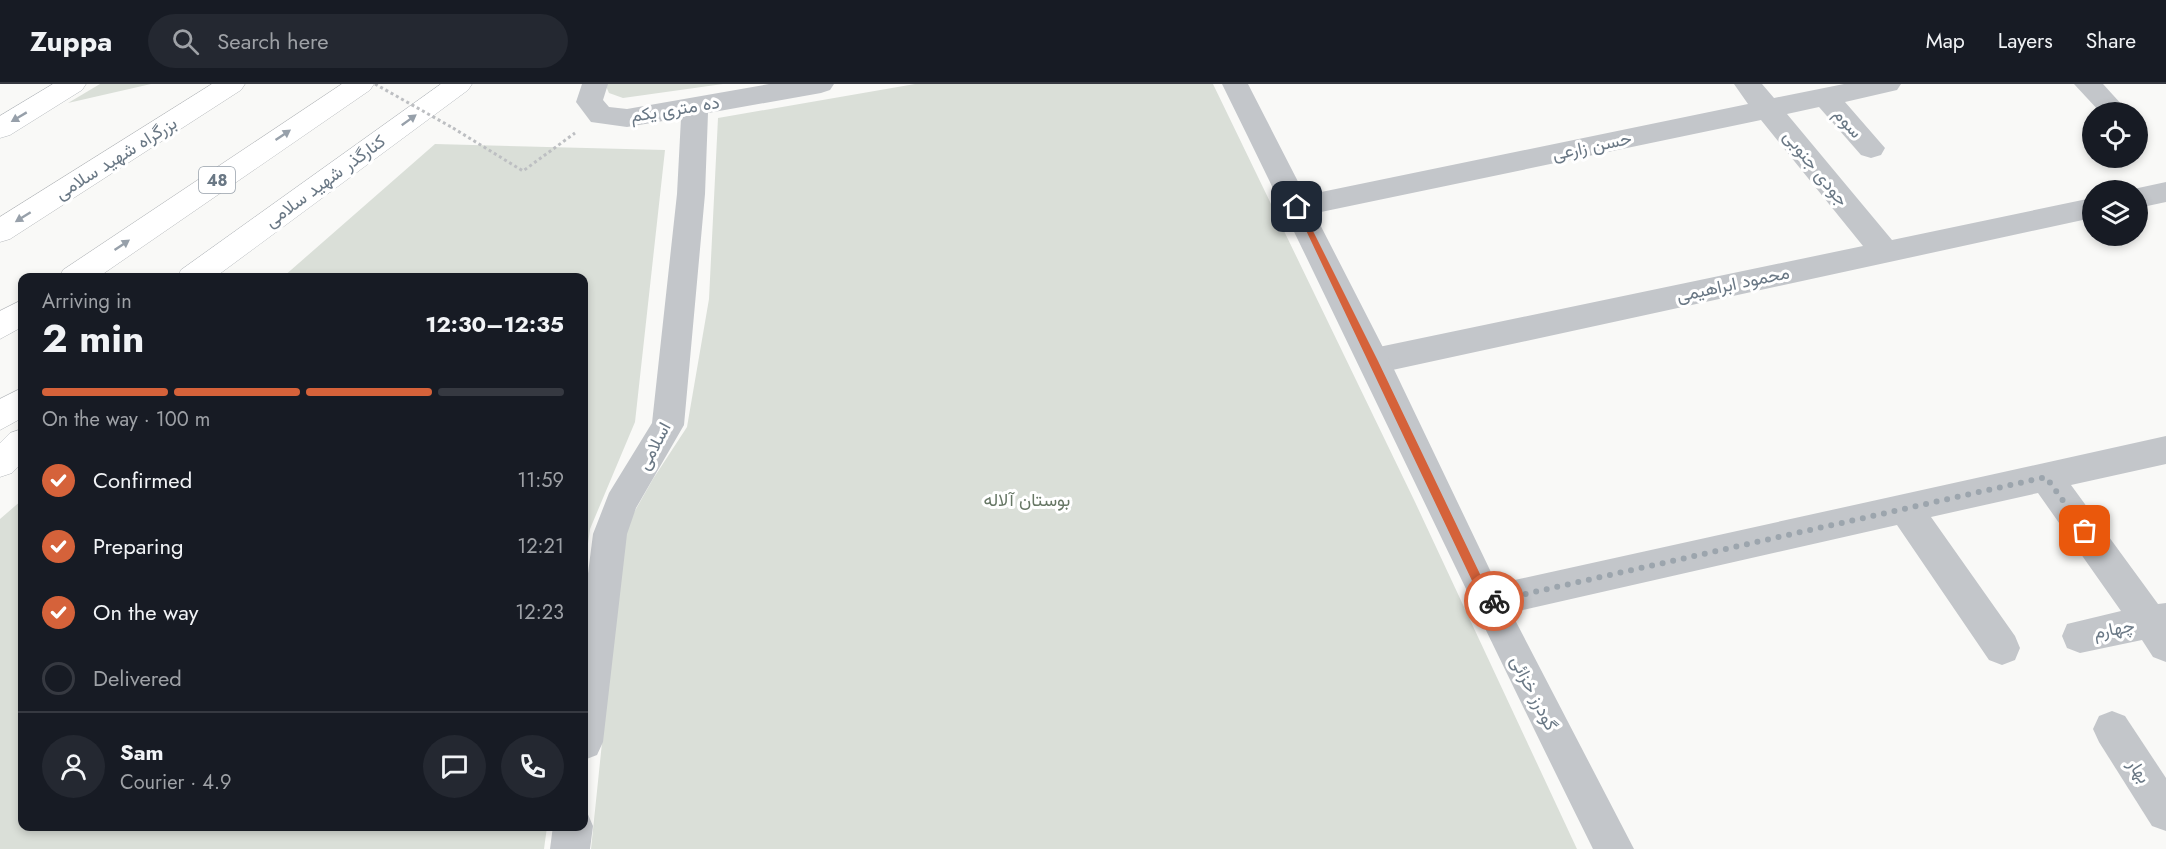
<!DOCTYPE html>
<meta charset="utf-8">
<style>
:root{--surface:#171b24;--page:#242831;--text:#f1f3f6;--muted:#9ea1a6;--line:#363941;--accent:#d5623a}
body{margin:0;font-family:Jost,Vazirmatn,sans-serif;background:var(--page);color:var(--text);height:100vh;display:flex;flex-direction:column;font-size:22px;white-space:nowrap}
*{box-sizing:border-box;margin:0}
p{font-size:20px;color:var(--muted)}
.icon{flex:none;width:33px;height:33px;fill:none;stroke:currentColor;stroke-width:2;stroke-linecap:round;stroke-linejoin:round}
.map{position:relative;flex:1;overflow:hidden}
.details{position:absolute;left:18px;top:189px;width:570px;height:558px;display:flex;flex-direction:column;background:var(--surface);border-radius:12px;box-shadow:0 3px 9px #0003}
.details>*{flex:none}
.buttons{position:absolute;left:2082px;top:18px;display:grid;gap:12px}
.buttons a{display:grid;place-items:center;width:66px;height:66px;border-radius:50%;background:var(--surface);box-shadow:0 3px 9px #0003;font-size:30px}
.pin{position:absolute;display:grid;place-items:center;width:51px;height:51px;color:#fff;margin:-26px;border-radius:12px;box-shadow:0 3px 9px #0006}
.courier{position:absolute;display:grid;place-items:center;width:60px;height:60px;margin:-30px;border:4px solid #d5623a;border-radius:50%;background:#fff;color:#222;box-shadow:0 2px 8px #0007}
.overview em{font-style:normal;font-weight:700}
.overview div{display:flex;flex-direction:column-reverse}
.overview{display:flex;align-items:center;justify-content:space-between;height:102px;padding:0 24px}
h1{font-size:39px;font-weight:700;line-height:45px}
.bar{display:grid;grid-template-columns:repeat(4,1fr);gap:9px 6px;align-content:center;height:72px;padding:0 24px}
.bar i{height:8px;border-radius:4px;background:var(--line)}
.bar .current{background:var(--accent)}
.bar p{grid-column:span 4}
.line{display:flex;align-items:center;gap:15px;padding:0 24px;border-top:2px solid var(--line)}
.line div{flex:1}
.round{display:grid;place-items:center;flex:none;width:63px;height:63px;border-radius:32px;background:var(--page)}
ol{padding:0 24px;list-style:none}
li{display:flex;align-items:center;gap:18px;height:66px}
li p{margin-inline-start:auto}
li .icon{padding:6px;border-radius:50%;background:var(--accent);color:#fff;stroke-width:4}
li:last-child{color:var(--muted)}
li i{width:33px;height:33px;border:3px solid var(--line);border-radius:50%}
header{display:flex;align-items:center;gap:36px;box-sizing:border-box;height:84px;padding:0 30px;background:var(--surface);border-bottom:2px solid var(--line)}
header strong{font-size:28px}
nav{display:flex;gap:33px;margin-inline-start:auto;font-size:21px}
.search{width:420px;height:54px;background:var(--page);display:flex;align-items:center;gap:15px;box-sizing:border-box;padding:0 21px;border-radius:33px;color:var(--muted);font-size:22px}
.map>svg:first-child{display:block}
</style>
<header>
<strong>Zuppa</strong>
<div class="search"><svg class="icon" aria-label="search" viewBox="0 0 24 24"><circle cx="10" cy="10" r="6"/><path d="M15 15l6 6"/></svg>Search here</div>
<nav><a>Map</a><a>Layers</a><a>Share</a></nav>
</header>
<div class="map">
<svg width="2166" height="765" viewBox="0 0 2166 765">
<rect width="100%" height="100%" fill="#f9f9f7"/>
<g fill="#dadfd8">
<path d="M 100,0 L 151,0 L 68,19 Z"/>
<path d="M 605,0 L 723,0 L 623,14 L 609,9 Z"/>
<path d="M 915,0 L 1213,0 L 1415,418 L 1577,765 L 591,765 L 624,446 L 653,395 L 687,343 L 709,215 L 718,34 Z"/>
<path d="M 435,60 L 665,66 L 635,338 L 590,445 L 584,489 L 584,194 L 283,193 Z"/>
<path d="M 22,416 L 22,742 L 547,743 L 544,765 L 0,765 L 0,435 Z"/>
</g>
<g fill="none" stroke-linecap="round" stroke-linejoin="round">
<g stroke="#b6babe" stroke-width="1">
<g id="primary">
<path d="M 53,0 L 86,0 L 82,6 L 10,51 L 0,54 L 0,32 Z"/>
<path d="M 441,0 L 472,0 L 468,6 L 214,194 L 177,194 L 181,186 Z"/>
<path d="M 22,304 L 22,334 L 0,346 L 0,315 Z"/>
<path d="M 22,345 L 22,379 L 12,389 L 0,393 L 0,359 L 10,349 Z"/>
</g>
</g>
<g stroke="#b6b9bc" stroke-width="1">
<g id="trunk">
<path d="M 212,0 L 245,0 L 241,6 L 10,155 L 0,158 L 0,133 Z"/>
<path d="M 342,0 L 374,0 L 370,6 L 97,194 L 59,194 L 63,186 Z"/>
<path d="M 22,216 L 22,243 L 0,255 L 0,227 Z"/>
</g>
</g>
<path stroke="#bdbfc2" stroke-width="3" stroke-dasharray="3 3" stroke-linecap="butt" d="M 453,44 L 523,87 L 575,49"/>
<g fill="#c3c6ca" fill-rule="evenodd">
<path d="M 582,0 L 608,0 L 603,16 L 609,23 L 627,25 L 769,0 L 834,0 L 830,6 L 821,9 L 708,29 L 705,110 L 684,341 L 636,424 L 627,450 L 603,658 L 597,671 L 584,676 L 584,521 L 593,450 L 609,409 L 652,339 L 677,110 L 681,34 L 627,43 L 591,38 L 576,18 Z"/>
<path d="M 1734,0 L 1762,0 L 1774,14 L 1844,0 L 1901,0 L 1897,6 L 1845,18 L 1885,64 L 1881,71 L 1871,74 L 1861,71 L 1819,23 L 1787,30 L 1892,156 L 2092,114 L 2092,134 L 1374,290 L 1363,286 L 1358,277 L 1363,268 L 1374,264 L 1863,162 L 1761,36 L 1297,133 L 1287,130 L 1283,123 L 1287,116 L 1297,113 L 1748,20 Z"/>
<path d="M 2074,0 L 2103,0 L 2123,22 L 2120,28 L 2100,28 Z"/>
<path d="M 2166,98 L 2166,118 L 2138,124 L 2138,106 L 2129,106 Z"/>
<path d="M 2166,352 L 2166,380 L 2071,401 L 2158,520 L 2166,519 L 2166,578 L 2153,573 L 2142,556 L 2080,569 L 2067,564 L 2062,552 L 2067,540 L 2121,527 L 2038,409 L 1931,433 L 2015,552 L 2020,564 L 2015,576 L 2002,581 L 1989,576 L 1897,441 L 1488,534 L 1476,529 L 1470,518 L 1476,507 L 1488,502 Z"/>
<path d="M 2112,627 L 2125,632 L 2166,694 L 2166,747 L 2152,742 L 2099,658 L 2093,645 L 2099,632 Z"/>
<path d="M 584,727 L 587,728 L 593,742 L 590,765 L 550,765 L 553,742 L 584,742 Z"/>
</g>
<path fill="#c3c6ca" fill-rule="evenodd" d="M 1222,0 L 1248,0 L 1390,277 L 1500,507 L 1634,765 L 1593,765 C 1467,511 1347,254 1222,0 Z"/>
<use href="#primary" fill="#fff" fill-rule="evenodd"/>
<use href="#trunk" fill="#fff" fill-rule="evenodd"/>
<path stroke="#bdbfc2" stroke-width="3" stroke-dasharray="3 3" stroke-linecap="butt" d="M 375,0 L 453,44"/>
</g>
<defs><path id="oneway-solid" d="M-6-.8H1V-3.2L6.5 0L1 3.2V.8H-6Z" transform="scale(1.5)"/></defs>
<g fill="#97a0aa">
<use href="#oneway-solid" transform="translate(19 33) rotate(149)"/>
<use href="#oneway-solid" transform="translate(409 36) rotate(-36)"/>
<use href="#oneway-solid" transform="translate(283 51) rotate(-34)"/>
<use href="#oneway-solid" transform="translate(23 133) rotate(148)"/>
<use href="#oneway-solid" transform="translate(122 161) rotate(-34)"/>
</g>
<path fill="#d5623a" d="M 1294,121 L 1301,123 L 1378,277 L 1491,513 L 1497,514 L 1497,520 L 1484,522 Z"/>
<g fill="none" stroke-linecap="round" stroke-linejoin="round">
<path stroke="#9ca5ad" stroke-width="6" stroke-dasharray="0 10.8" d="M 1494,517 L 2046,393 L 2085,447"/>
</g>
<g text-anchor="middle" stroke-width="6" stroke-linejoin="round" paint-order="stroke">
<rect fill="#fff" stroke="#97a0aa" stroke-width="1.5" x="199" y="83" width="36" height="26" rx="4.5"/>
<g font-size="16" font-weight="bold" fill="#6a7885">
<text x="217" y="102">48</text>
</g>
<g font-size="18" fill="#6a7885" stroke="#fff">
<text transform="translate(675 25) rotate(-9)" y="6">ده متری یکم</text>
<text transform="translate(1848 39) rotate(48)" y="6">سوم</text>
<text transform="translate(1592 62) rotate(-12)" y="6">حسن زارعی</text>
<text transform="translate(116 74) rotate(-32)" y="6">بزرگراه شهید سلامی</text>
<text transform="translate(1816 84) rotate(51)" y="6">جودی جنوبی</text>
<text transform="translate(325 97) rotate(-36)" y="6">کنارگذر شهید سلامی</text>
<text transform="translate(1733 200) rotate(-12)" y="6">محمود ابراهیمی</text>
<text transform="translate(654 362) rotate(-62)" y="6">اسلامی</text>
<text transform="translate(2114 545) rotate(-11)" y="6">چهارم</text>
<text transform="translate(1534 609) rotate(63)" y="6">گودرز خزائی</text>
<text transform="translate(2139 687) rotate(57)" y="6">بهار</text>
</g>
<g font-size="18" fill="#677765" stroke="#fff">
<text x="1027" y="422">بوستان آلاله</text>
</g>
</g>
</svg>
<div class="buttons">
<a><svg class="icon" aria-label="locate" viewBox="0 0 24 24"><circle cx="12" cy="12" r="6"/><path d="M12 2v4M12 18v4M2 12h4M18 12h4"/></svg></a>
<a><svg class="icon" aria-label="layers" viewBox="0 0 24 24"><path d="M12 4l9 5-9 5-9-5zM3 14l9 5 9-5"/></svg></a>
</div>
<div class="pin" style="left:2085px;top:447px;background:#ea580c"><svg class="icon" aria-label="bag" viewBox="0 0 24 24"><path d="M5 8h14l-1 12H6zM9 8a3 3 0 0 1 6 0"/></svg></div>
<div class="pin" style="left:1297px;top:123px;background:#1f2937"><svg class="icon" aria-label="home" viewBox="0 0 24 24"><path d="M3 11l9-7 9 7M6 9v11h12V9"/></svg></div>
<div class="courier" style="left:1494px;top:517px"><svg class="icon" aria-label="bike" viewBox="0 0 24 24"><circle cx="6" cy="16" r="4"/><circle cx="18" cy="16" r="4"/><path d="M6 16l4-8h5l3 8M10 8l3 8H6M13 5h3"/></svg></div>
<section class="details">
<div class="overview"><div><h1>2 min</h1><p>Arriving in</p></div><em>12:30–12:35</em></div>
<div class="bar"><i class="current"></i><i class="current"></i><i class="current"></i><i></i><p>On the way · 100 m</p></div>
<ol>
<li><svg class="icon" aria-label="check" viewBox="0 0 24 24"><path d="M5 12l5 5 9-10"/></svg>Confirmed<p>11:59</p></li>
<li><svg class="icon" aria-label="check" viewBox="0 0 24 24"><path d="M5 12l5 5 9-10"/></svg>Preparing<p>12:21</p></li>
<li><svg class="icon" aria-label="check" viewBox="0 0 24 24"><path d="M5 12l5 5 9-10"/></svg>On the way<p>12:23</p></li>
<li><i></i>Delivered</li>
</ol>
<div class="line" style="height:108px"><a class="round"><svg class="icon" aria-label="person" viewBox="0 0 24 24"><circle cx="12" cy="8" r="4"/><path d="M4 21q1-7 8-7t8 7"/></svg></a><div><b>Sam</b><p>Courier · 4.9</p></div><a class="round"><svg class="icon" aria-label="chat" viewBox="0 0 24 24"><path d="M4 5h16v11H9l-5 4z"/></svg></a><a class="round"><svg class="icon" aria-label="phone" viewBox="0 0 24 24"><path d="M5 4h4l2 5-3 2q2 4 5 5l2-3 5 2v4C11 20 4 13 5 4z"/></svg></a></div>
</section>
</div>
